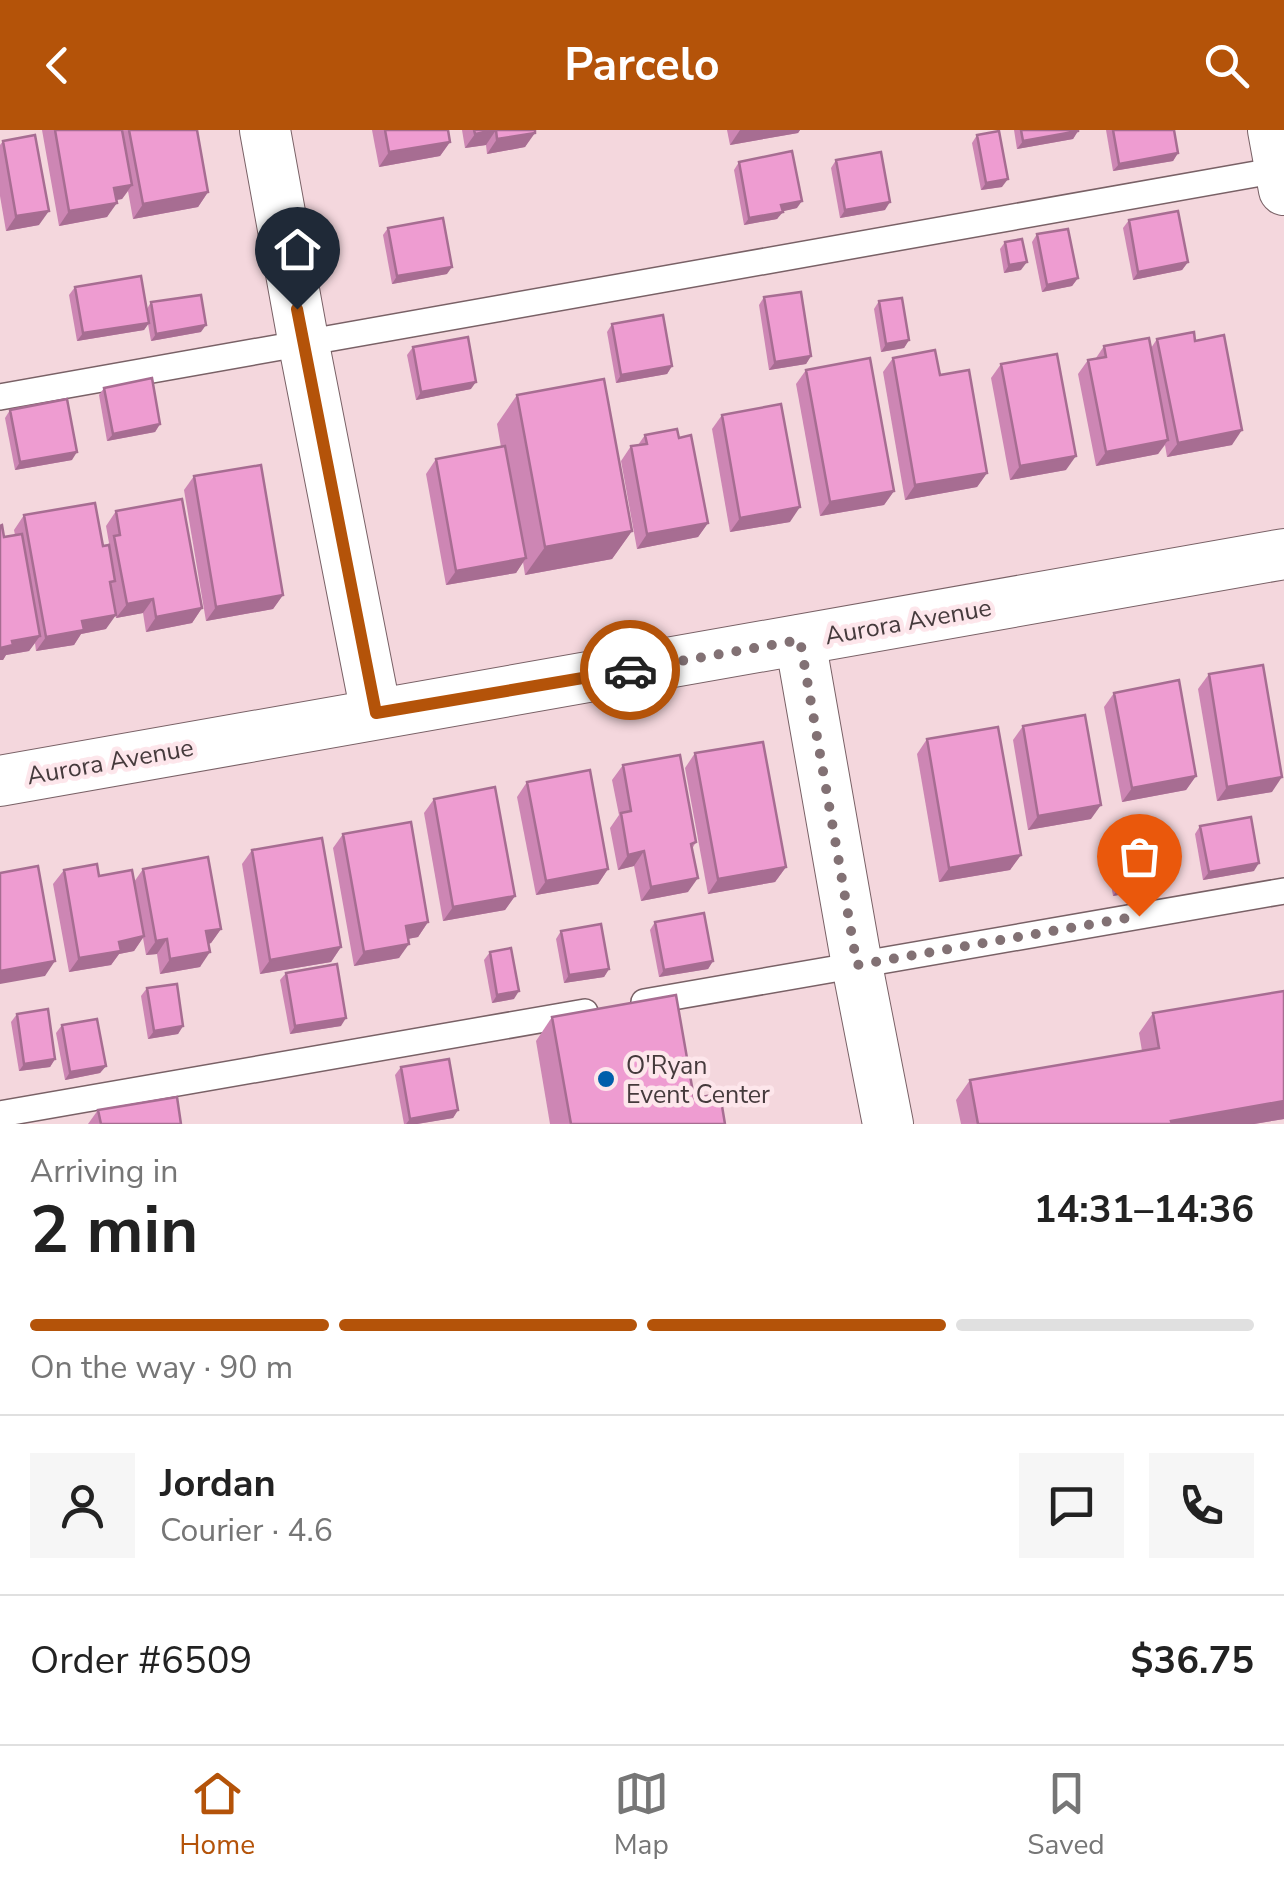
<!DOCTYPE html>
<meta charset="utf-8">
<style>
:root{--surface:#fff;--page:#f6f6f6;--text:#222;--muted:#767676;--line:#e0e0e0;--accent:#b45309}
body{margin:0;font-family:"Nunito Sans",sans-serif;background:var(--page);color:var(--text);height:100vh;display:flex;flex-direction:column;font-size:38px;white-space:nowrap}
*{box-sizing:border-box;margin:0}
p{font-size:32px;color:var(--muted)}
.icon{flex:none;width:55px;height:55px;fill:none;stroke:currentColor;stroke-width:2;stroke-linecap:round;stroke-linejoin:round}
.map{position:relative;height:994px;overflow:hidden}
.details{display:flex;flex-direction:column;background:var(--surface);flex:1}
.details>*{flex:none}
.pin{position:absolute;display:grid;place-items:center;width:85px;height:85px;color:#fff;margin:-102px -42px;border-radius:50% 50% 50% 0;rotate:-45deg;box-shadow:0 0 10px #0007}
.pin .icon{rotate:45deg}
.courier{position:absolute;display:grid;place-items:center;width:100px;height:100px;margin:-50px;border:8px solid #b45309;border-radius:50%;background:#fff;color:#222;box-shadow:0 2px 12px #0007}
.headline em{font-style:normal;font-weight:700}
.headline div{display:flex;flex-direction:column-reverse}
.headline{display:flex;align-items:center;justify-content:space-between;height:170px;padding:0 30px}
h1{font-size:65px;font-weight:700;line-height:75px}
.bar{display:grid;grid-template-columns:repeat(4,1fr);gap:15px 10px;align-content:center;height:120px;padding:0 30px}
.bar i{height:12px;border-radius:8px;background:var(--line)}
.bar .on{background:var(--accent)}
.bar p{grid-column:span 4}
.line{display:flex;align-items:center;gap:25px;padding:0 30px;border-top:2px solid var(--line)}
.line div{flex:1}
.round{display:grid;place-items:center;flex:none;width:105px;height:105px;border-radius:0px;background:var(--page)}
header{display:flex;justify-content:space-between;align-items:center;height:130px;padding:0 30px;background:var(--accent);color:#fff;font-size:45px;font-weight:700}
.dock{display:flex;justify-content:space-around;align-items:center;height:140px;border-top:2px solid var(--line);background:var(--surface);font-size:28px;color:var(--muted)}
.dock a{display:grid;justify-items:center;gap:5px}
.dock .on{color:var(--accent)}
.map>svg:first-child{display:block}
</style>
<header><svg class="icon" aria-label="back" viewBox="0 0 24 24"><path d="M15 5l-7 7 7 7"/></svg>Parcelo<svg class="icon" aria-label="search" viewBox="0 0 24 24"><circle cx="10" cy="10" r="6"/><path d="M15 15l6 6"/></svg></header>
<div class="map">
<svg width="1284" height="994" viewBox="0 0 1284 994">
<rect width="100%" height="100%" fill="#f4d7dd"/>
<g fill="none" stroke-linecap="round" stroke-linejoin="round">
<g stroke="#796166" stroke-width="28">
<g id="lane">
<path d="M 0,267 L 1284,39"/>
<path d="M 644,872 L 1284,761"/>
<path d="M 0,984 L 585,882"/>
</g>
</g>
<g stroke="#796166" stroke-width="52">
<g id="street">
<path d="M 265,0 L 304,215 L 376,583"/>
<path d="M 1273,0 L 1284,60"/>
<path d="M 800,510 L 857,835 L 888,994"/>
<path d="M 0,651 L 1284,424"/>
</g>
</g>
<use href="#lane" stroke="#fff" stroke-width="25"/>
<use href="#street" stroke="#fff" stroke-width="50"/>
</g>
<g fill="#cd86b4">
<path d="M 42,0 L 197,0 L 208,62 L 198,77 L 133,89 L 128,61 L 122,69 L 116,70 L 107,87 L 59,96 Z"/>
<path d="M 372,0 L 448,0 L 450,12 L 440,26 L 379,37 Z"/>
<path d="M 462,0 L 535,0 L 525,17 L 487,24 L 486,15 L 465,18 Z"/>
<path d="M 727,0 L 800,0 L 798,3 L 730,15 Z"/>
<path d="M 1014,0 L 1078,0 L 1078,1 L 1073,9 L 1017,19 Z"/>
<path d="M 1106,0 L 1174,0 L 1178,23 L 1173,31 L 1113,41 Z"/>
<path d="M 977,5 L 1002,57 L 981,60 L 972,13 Z"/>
<path d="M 3,11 L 39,95 L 6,101 L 0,66 L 0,15 Z"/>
<path d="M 836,30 L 885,80 L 840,88 L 831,38 Z"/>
<path d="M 739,32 L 797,78 L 782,81 L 777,89 L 744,95 L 734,40 Z"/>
<path d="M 1129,90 L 1188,132 L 1182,140 L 1133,150 L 1123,98 Z"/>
<path d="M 388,98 L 447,144 L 392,154 L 383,105 Z"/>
<path d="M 1037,104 L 1078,148 L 1072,156 L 1042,162 L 1032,112 Z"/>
<path d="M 1005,112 L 1021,140 L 1004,143 L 1000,119 Z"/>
<path d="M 75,157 L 147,179 L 151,172 L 201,202 L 151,211 L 148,194 L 144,200 L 77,211 L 69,165 Z"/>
<path d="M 764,167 L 811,226 L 806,234 L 769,240 L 759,175 Z"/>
<path d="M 879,171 L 909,210 L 904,218 L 881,222 L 874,179 Z"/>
<path d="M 612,194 L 672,236 L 667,244 L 616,253 L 607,202 Z"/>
<path d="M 1157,209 L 1195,211 L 1232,315 L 1167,327 L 1165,315 L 1158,324 L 1096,336 L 1078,244 L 1088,230 L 1096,228 L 1104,216 L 1151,218 Z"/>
<path d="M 413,217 L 471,259 L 416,270 L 407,225 Z"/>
<path d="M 893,228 L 940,245 L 987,343 L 977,357 L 905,370 L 883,242 Z"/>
<path d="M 1001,234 L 1066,340 L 1010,350 L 991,248 Z"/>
<path d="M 806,240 L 894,361 L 884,375 L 820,386 L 796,254 Z"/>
<path d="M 104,258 L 160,294 L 155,302 L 107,311 L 99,265 Z"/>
<path d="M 517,265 L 632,401 L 612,429 L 525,445 L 523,432 L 516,443 L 446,455 L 426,344 L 436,329 L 501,317 L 497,294 Z"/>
<path d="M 10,280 L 72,330 L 15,340 L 5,288 Z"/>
<path d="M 722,285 L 790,392 L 730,402 L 712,299 Z"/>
<path d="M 645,305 L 679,308 L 708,393 L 698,407 L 637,419 L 621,331 L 631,316 L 638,315 Z"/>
<path d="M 194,346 L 283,465 L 273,479 L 206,491 L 184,360 Z"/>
<path d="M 116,381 L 202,478 L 192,493 L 146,502 L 143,483 L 116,488 L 111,458 L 106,499 L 81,504 L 74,515 L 36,521 L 35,513 L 29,521 L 6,525 L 3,530 L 0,530 L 0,396 L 4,407 L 15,405 L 14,400 L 24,385 L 103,416 L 107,416 L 109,413 L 106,396 Z"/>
<path d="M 1209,544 L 1272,662 L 1217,671 L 1198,559 Z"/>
<path d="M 1114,563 L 1196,646 L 1186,660 L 1122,672 L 1104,577 Z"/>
<path d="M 1023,596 L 1091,689 L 1028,700 L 1013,610 Z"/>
<path d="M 927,609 L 1021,725 L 1010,740 L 939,752 L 917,624 Z"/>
<path d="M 695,623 L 786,737 L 775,752 L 708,764 L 685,638 Z"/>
<path d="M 623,635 L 696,712 L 692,719 L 688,762 L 641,771 L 634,736 L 618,740 L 610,698 L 619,685 L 612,650 Z"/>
<path d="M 527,652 L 608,739 L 598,754 L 536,765 L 517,667 Z"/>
<path d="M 434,669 L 515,766 L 505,780 L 443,791 L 424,683 Z"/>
<path d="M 1200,696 L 1254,741 L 1203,750 L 1195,704 Z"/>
<path d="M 343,704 L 428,792 L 418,807 L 408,809 L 399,828 L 354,836 L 333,718 Z"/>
<path d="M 1111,712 L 1163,750 L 1158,758 L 1113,766 L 1105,719 Z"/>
<path d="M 252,720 L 341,817 L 331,832 L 260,844 L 242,734 Z"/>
<path d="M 143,739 L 221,799 L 211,813 L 209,814 L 200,837 L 160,844 L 157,824 L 146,825 L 143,808 L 134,821 L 119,824 L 111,835 L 69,842 L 53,754 L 64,740 L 134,752 Z"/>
<path d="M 655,792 L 713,831 L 708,839 L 659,847 L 650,800 Z"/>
<path d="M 561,801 L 609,839 L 604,847 L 564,853 L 556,809 Z"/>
<path d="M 490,822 L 514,869 L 492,873 L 484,830 Z"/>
<path d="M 286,843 L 341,896 L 290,904 L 280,850 Z"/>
<path d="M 147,858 L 183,896 L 178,904 L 148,909 L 141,866 Z"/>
<path d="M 1153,883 L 1284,989 L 1254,994 L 961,994 L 956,970 L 970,950 L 1142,921 L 1139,903 Z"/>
<path d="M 17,884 L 55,929 L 50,937 L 19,941 L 11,892 Z"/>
<path d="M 552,887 L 694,968 L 725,994 L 550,994 L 536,911 Z"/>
<path d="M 62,895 L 106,936 L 100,943 L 65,950 L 56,903 Z"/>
<path d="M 401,937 L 458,980 L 453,988 L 417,994 L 404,994 L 395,945 Z"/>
<path d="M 98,980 L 181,994 L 88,994 Z"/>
</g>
<g fill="#a76d92">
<path d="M 496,0 L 486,15 L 465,18 L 475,4 Z"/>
<path d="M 740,0 L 800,0 L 798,3 L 730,15 Z"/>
<path d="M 1078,1 L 1073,9 L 1017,19 L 1023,11 Z"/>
<path d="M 535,3 L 525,17 L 487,24 L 497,9 Z"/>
<path d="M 450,12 L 440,26 L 379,37 L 389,22 Z"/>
<path d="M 1178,23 L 1173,31 L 1113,41 L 1119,34 Z"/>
<path d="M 1008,49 L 1002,57 L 981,60 L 986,53 Z"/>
<path d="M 132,55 L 122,69 L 104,72 L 114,58 Z"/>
<path d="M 208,62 L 198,77 L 133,89 L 143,74 Z"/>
<path d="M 802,71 L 797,78 L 776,83 L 781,75 Z"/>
<path d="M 890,72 L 885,80 L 840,88 L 845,80 Z"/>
<path d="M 117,73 L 107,87 L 59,96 L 69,81 Z"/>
<path d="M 49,81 L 39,95 L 6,101 L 16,86 Z"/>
<path d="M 783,82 L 777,89 L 744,95 L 749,88 Z"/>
<path d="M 1027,132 L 1021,140 L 1004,143 L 1009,135 Z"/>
<path d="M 1188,132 L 1182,140 L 1133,150 L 1138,142 Z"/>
<path d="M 452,137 L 447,144 L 392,154 L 397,146 Z"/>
<path d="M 1078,148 L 1072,156 L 1042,162 L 1047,155 Z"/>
<path d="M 149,193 L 144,200 L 77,211 L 83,203 Z"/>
<path d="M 206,195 L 201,202 L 151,211 L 156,204 Z"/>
<path d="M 909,210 L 904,218 L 881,222 L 886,214 Z"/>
<path d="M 811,226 L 806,234 L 769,240 L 775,232 Z"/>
<path d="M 672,236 L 667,244 L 616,253 L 621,245 Z"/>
<path d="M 476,252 L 471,259 L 416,270 L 421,262 Z"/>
<path d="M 160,294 L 155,302 L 107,311 L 113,304 Z"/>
<path d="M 1242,300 L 1232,315 L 1167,327 L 1178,313 Z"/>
<path d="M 1168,310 L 1158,324 L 1096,336 L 1106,322 Z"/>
<path d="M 77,322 L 72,330 L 15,340 L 20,332 Z"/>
<path d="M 1076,326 L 1066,340 L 1010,350 L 1020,336 Z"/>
<path d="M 987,343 L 977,357 L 905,370 L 915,355 Z"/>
<path d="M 894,361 L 884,375 L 820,386 L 830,372 Z"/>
<path d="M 800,377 L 790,392 L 730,402 L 740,388 Z"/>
<path d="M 708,393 L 698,407 L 637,419 L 647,404 Z"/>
<path d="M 632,401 L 612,429 L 525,445 L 545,417 Z"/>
<path d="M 526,428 L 516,443 L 446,455 L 456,441 Z"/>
<path d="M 283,465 L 273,479 L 206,491 L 216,477 Z"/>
<path d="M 153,469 L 143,483 L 116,488 L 127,474 Z"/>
<path d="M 202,478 L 192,493 L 146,502 L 156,487 Z"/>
<path d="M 116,485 L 106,499 L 81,504 L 74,515 L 36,521 L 46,507 L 82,491 Z"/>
<path d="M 40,506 L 29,521 L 6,525 L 3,530 L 0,530 L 0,518 L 12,511 Z"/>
<path d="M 1196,646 L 1186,660 L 1122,672 L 1132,658 Z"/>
<path d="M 1282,647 L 1272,662 L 1217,671 L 1227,657 Z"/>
<path d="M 1101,675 L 1091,689 L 1028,700 L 1038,686 Z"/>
<path d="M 644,721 L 634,736 L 618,740 L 628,725 Z"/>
<path d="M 1021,725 L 1010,740 L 939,752 L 949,738 Z"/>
<path d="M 1259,733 L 1254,741 L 1203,750 L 1209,742 Z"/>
<path d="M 786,737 L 775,752 L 708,764 L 718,749 Z"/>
<path d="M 608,739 L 598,754 L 536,765 L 546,751 Z"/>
<path d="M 698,748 L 688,762 L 641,771 L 651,757 Z"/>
<path d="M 1163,750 L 1158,758 L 1113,766 L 1119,758 Z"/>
<path d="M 515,766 L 505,780 L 443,791 L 453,777 Z"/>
<path d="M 428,792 L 418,807 L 396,811 L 406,796 Z"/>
<path d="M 221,799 L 211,813 L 196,816 L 206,801 Z"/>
<path d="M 144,806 L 134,821 L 119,824 L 111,835 L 69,842 L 79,828 L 119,812 Z"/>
<path d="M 167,809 L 157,824 L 146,825 L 156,811 Z"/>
<path d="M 409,814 L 399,828 L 354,836 L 364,822 Z"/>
<path d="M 341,817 L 331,832 L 260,844 L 270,830 Z"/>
<path d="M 210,822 L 200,837 L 160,844 L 170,829 Z"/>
<path d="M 55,831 L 45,846 L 0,854 L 0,841 Z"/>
<path d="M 713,831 L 708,839 L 659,847 L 664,840 Z"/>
<path d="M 609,839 L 604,847 L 564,853 L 569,845 Z"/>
<path d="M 519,861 L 514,869 L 492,873 L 497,865 Z"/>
<path d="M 346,888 L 341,896 L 290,904 L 295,896 Z"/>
<path d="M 183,896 L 178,904 L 148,909 L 154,901 Z"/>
<path d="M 55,929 L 50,937 L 19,941 L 24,934 Z"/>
<path d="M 106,936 L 100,943 L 65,950 L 70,942 Z"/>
<path d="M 1284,971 L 1284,989 L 1254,994 L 1169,994 L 1171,991 Z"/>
<path d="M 458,980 L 453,988 L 417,994 L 406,994 L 410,989 Z"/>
</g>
<g fill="#ee9cd1" stroke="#a76d92" stroke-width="2.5">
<path d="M 55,0 L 122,0 L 132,55 L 114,58 L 117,73 L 69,81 Z"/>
<path d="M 129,0 L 197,0 L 208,62 L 143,74 Z"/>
<path d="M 385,0 L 448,0 L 450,12 L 389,22 Z"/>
<path d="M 474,0 L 535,0 L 535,3 L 497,9 L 496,0 L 475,4 Z"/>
<path d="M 1021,0 L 1078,0 L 1078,1 L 1023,11 Z"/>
<path d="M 1113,0 L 1174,0 L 1178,23 L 1119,34 Z"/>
<path d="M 999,1 L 1008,49 L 986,53 L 977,5 Z"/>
<path d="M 35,5 L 49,81 L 16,86 L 3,11 Z"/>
<path d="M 792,21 L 802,71 L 781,75 L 783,82 L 749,88 L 739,32 Z"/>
<path d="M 881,22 L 890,72 L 845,80 L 836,30 Z"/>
<path d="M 1178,81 L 1188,132 L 1138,142 L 1129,90 Z"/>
<path d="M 443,88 L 452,137 L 397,146 L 388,98 Z"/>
<path d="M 1068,99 L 1078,148 L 1047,155 L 1037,104 Z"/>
<path d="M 1022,109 L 1027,132 L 1009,135 L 1005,112 Z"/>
<path d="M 141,146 L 149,193 L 83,203 L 75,157 Z"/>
<path d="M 801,162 L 811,226 L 775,232 L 764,167 Z"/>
<path d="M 201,165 L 206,195 L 156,204 L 151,172 Z"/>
<path d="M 902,168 L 909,210 L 886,214 L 879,171 Z"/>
<path d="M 663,185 L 672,236 L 621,245 L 612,194 Z"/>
<path d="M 1194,202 L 1195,211 L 1224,205 L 1242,300 L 1178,313 L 1157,209 Z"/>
<path d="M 468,207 L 476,252 L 421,262 L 413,217 Z"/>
<path d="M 1149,208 L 1168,310 L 1106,322 L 1088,230 L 1106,227 L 1104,216 Z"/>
<path d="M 935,220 L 940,245 L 969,240 L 987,343 L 915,355 L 893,228 Z"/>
<path d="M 1057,224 L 1076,326 L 1020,336 L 1001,234 Z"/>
<path d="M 870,228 L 894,361 L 830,372 L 806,240 Z"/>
<path d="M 152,248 L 160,294 L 113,304 L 104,258 Z"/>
<path d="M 604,249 L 632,401 L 545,417 L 517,265 Z"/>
<path d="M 67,269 L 77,322 L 20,332 L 10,280 Z"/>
<path d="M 781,274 L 800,377 L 740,388 L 722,285 Z"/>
<path d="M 677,299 L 679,308 L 691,305 L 708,393 L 647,404 L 631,316 L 647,314 L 645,305 Z"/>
<path d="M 505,316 L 526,428 L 456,441 L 436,329 Z"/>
<path d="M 261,335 L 283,465 L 216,477 L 194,346 Z"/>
<path d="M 182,369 L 202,478 L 156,487 L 153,469 L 127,474 L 114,406 L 120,405 L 116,381 Z"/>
<path d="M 95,373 L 103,416 L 109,415 L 115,451 L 110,452 L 116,485 L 82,491 L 84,500 L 46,507 L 24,385 Z"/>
<path d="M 2,395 L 4,407 L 22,404 L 40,506 L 12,511 L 13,515 L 0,518 L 0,396 Z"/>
<path d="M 1263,535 L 1282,647 L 1227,657 L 1209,544 Z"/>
<path d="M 1179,550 L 1196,646 L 1132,658 L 1114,563 Z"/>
<path d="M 1085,585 L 1101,675 L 1038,686 L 1023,596 Z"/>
<path d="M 998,597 L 1021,725 L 949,738 L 927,609 Z"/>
<path d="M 763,612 L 786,737 L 718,749 L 695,623 Z"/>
<path d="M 680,625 L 696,712 L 691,714 L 698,748 L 651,757 L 644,721 L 628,725 L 621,683 L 631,681 L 623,635 Z"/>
<path d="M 590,640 L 608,739 L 546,751 L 527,652 Z"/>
<path d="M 495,657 L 515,766 L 453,777 L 434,669 Z"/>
<path d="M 1251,687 L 1259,733 L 1209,742 L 1200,696 Z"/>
<path d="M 411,692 L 428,792 L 406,796 L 409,814 L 364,822 L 343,704 Z"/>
<path d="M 1155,704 L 1163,750 L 1119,758 L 1111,712 Z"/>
<path d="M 322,708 L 341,817 L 270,830 L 252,720 Z"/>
<path d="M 208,727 L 221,799 L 206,801 L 210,822 L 170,829 L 167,809 L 156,811 L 143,739 Z"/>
<path d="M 97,734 L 99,746 L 132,740 L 144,806 L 119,812 L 121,821 L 79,828 L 64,740 Z"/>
<path d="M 38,736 L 55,831 L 0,841 L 0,743 Z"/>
<path d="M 704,783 L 713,831 L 664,840 L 655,792 Z"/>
<path d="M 601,794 L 609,839 L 569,845 L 561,801 Z"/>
<path d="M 511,818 L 519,861 L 497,865 L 490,822 Z"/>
<path d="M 337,834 L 346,888 L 295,896 L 286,843 Z"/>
<path d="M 177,854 L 183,896 L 154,901 L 147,858 Z"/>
<path d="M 1284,861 L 1284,971 L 1171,991 L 1172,994 L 978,994 L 970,950 L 1159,918 L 1153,883 Z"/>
<path d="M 676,865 L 694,968 L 720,964 L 725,994 L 571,994 L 552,887 Z"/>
<path d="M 48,879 L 55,929 L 24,934 L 17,884 Z"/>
<path d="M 97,889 L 106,936 L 70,942 L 62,895 Z"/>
<path d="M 449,929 L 458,980 L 410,989 L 401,937 Z"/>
<path d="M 177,967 L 181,994 L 101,994 L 98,980 Z"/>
</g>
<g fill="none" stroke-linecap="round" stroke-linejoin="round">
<path stroke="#827174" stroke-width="10" stroke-dasharray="0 18" d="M 630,540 L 800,510 L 857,835 L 1139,786"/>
<path stroke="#b45309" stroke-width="12" d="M 297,179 L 376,583 L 630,540"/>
</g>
<circle fill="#005eab" stroke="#fde6eb" stroke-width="4" cx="606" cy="949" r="10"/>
<g text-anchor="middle" stroke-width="9" stroke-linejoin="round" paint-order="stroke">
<g font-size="25" fill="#453a3c" stroke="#fde6eb">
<text transform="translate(908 491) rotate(-10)" y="9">Aurora Avenue</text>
<text transform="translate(110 631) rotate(-10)" y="9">Aurora Avenue</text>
</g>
<g font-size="25" fill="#453a3c" stroke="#fde6eb" text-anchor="start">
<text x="626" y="944">O'Ryan<tspan x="626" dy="29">Event Center</tspan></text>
</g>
</g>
</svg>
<div class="pin" style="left:1139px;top:786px;background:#ea580c"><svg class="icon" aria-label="bag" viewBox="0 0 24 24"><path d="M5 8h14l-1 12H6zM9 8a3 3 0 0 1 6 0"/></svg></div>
<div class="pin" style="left:297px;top:179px;background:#1f2937"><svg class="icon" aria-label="home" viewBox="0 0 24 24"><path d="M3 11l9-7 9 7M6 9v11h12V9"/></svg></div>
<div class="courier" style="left:630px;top:540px"><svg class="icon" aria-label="car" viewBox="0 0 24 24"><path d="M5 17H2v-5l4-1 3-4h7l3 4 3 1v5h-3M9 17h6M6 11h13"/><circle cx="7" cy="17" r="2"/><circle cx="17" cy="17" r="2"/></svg></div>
</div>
<section class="details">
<div class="headline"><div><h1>2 min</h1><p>Arriving in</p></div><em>14:31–14:36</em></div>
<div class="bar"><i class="on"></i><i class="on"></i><i class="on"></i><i></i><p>On the way · 90 m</p></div>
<div class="line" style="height:180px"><a class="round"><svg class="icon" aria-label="person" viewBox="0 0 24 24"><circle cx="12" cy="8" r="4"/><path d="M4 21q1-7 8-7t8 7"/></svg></a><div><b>Jordan</b><p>Courier · 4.6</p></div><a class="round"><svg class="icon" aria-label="chat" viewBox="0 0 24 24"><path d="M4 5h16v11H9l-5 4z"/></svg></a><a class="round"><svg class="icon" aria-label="phone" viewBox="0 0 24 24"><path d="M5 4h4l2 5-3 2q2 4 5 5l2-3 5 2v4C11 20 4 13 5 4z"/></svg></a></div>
<div class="line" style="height:130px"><div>Order #6509</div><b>$36.75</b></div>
</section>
<nav class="dock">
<a class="on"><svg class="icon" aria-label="home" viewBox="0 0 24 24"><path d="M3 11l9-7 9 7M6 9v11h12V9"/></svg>Home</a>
<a><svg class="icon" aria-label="map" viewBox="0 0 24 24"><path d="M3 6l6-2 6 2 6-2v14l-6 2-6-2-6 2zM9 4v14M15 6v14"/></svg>Map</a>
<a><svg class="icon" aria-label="saved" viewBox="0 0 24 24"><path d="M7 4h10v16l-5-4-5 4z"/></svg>Saved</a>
</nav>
